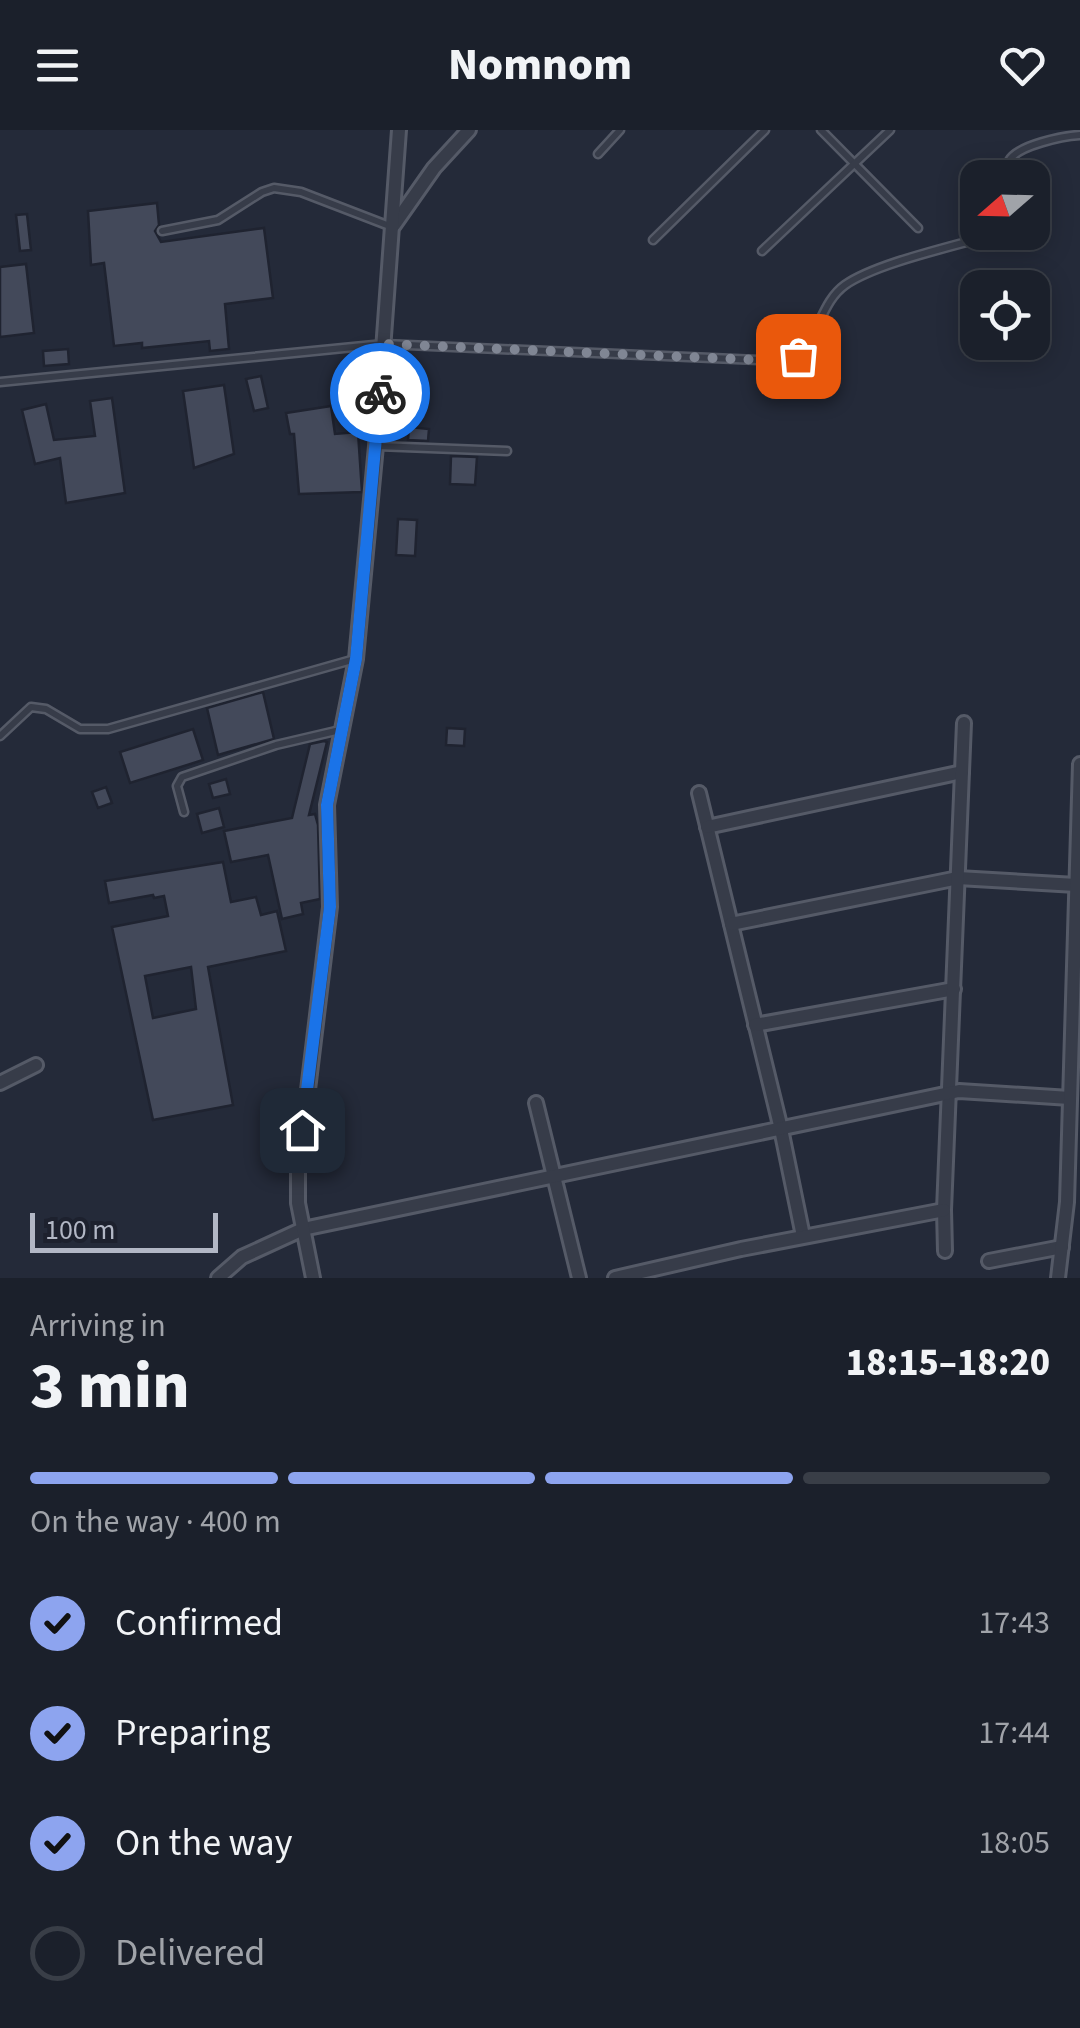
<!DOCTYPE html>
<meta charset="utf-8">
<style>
:root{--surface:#1b202b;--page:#242833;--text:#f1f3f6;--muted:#a0a3a9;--line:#393e47;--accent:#8da4ef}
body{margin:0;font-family:"Source Sans 3",sans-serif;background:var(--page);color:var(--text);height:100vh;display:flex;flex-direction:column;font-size:38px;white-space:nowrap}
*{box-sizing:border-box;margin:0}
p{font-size:32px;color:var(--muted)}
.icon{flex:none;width:55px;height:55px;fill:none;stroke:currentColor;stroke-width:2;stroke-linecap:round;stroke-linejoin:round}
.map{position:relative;height:1148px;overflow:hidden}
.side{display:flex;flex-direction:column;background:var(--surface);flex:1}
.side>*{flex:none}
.needle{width:65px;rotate:250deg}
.fabs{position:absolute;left:960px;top:30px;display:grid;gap:20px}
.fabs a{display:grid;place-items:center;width:90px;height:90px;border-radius:20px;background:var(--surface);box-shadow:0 5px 25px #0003,0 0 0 2px var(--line);font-size:50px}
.scale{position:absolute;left:30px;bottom:25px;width:188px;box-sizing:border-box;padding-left:10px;border:5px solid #b2b7c5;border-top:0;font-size:28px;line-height:35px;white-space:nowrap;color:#b2b7c5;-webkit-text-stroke:8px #1d212e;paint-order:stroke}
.pin{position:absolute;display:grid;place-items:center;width:85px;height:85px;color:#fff;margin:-42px;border-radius:20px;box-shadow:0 5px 15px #0006}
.courier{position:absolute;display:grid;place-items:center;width:100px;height:100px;margin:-50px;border:8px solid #1a73e8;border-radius:50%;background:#fff;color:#222;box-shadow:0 2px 12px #0007}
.summary em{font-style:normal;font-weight:800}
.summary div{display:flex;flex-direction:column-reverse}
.summary{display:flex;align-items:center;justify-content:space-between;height:170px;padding:0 30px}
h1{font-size:65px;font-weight:800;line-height:75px}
.bar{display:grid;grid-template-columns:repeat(4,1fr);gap:15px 10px;align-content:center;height:120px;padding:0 30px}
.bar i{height:12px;border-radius:8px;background:var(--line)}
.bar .active{background:var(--accent)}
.bar p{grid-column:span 4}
ol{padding:0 30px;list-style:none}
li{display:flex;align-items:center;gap:30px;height:110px}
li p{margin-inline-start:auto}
li .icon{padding:10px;border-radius:50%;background:var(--accent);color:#111;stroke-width:4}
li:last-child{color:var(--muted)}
li i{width:55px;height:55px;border:5px solid var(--line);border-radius:50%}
header{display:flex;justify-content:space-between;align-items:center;height:130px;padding:0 30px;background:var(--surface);font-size:45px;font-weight:800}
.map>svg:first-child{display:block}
</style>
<header><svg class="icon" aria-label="menu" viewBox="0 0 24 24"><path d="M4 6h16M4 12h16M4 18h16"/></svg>Nomnom<svg class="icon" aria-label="heart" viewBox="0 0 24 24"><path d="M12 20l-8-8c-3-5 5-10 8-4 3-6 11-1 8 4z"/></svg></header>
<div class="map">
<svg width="1080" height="1148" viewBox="0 0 1080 1148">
<rect width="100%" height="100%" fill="#242a39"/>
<g fill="#43495a" stroke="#1f2330" stroke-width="2.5" fill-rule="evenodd">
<path d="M 157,73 L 159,95 L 155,101 L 161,112 L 264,98 L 273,168 L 225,174 L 229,219 L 210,221 L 209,211 L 142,218 L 142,213 L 114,216 L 104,133 L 91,135 L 88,81 Z"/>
<path d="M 27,84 L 31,120 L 20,121 L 16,85 Z"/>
<path d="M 26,134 L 34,203 L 0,207 L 0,137 Z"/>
<path d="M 68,219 L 69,234 L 44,236 L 43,221 Z"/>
<path d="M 261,246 L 268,278 L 254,281 L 246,249 Z"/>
<path d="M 224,255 L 234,324 L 194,338 L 183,261 Z"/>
<path d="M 112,268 L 125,363 L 66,373 L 60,328 L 35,334 L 22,280 L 46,274 L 54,310 L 95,306 L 90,271 Z"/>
<path d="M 331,276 L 335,304 L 358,302 L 362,362 L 299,364 L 294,304 L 290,304 L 286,283 Z"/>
<path d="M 409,297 L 429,299 L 428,311 L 408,310 Z"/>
<path d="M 451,326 L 477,327 L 475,355 L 450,354 Z"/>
<path d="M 398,389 L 417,390 L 415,426 L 396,425 Z"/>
<path d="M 263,562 L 274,609 L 218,625 L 207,578 Z"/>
<path d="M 447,598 L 465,599 L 464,616 L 446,615 Z"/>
<path d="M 193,599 L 203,630 L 130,653 L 120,622 Z"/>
<path d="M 324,611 L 327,612 L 309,685 L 315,684 L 318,695 L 320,769 L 301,773 L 303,784 L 282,789 L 268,725 L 231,732 L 224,701 L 292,688 L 310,614 Z"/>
<path d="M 226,649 L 230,664 L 213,668 L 209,654 Z"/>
<path d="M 106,657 L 112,673 L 98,678 L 92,662 Z"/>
<path d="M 219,678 L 224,697 L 202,703 L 197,684 Z"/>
<path d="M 223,732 L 231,772 L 256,767 L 261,785 L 277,781 L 286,821 L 208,837 L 233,975 L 153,990 L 112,797 L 168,786 L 164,766 L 154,768 L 153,765 L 109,773 L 105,751 ZM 191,837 L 196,879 L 153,888 L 145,846 Z"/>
</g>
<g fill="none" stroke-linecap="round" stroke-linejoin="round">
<g stroke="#555a67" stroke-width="11">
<g id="lane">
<path d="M 821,0 L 918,98"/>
<path d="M 598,24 L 620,0"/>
<path d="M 1009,48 C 1009,42 1007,36 1009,31 C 1017,15 1064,6 1080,5"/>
<path d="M 162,101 L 218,90 L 262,62 L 274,58 L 301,62 L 392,97"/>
<path d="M 653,110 L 765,0"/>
<path d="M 762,121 L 890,0"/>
<path d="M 0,252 L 384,214 L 782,231 C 821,218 816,176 845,155 C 878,132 960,115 1002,102"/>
<path d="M 377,316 L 507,321"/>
<path d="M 0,606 L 31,577 L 46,579 L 80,599 L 108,599 L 355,529"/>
<path d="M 184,682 L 177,656 L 182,647 L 276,615 L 340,600"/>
</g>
</g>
<g stroke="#555a67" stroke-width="18">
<g id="street">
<path d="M 394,95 L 434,38 L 469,0"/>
<path d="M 699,663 L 781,999 L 803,1106"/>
<path d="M 707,697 L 962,642"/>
<path d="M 731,794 L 958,748 L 1076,755"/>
<path d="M 755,895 L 954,859"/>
<path d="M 0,953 L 36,935"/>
<path d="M 536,973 L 579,1148"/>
<path d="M 945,1121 L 944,1080 L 964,593"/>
<path d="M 989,1131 L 1062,1117"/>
<path d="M 218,1148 L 242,1127 L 303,1099 L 959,961 L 1070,968"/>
<path d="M 313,1148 L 298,1073 L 298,1043 L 330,777 L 327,675 L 356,529 L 376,316 L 399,0"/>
<path d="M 615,1148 L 741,1119 L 944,1080"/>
<path d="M 1058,1148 L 1067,1072 L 1080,634"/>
</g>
</g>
<use href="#lane" stroke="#373c49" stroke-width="6"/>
<use href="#street" stroke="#373c49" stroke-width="12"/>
</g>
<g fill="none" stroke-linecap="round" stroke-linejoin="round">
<path stroke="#808694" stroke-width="10" stroke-dasharray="0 18" d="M 380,263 L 384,214 L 782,231 L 798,226"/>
<path stroke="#1a73e8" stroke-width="12" d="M 302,1000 L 330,777 L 327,675 L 356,529 L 380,263"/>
</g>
</svg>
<div class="fabs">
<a><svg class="needle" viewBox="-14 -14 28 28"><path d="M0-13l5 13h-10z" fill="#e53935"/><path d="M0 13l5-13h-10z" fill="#a0a3a9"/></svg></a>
<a><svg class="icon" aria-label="locate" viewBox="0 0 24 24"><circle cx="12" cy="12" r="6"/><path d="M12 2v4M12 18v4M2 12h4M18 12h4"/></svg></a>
</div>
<div class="scale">100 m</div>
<div class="pin" style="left:798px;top:226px;background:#ea580c"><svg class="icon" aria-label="bag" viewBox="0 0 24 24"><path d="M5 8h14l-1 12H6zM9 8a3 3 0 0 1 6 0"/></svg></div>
<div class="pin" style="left:302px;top:1000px;background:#1f2937"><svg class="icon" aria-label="home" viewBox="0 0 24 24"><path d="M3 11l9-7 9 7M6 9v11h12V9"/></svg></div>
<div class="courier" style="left:380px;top:263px"><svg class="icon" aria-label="bike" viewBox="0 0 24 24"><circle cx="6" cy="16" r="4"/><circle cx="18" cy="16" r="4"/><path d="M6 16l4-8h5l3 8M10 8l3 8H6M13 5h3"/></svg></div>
</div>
<section class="side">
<div class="summary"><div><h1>3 min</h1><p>Arriving in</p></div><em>18:15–18:20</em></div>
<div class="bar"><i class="active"></i><i class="active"></i><i class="active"></i><i></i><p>On the way · 400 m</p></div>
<ol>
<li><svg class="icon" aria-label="check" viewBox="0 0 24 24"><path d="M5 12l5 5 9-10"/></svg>Confirmed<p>17:43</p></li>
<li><svg class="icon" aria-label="check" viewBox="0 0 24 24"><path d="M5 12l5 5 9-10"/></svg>Preparing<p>17:44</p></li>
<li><svg class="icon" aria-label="check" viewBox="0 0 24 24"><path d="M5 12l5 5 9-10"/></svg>On the way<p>18:05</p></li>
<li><i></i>Delivered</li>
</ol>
</section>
